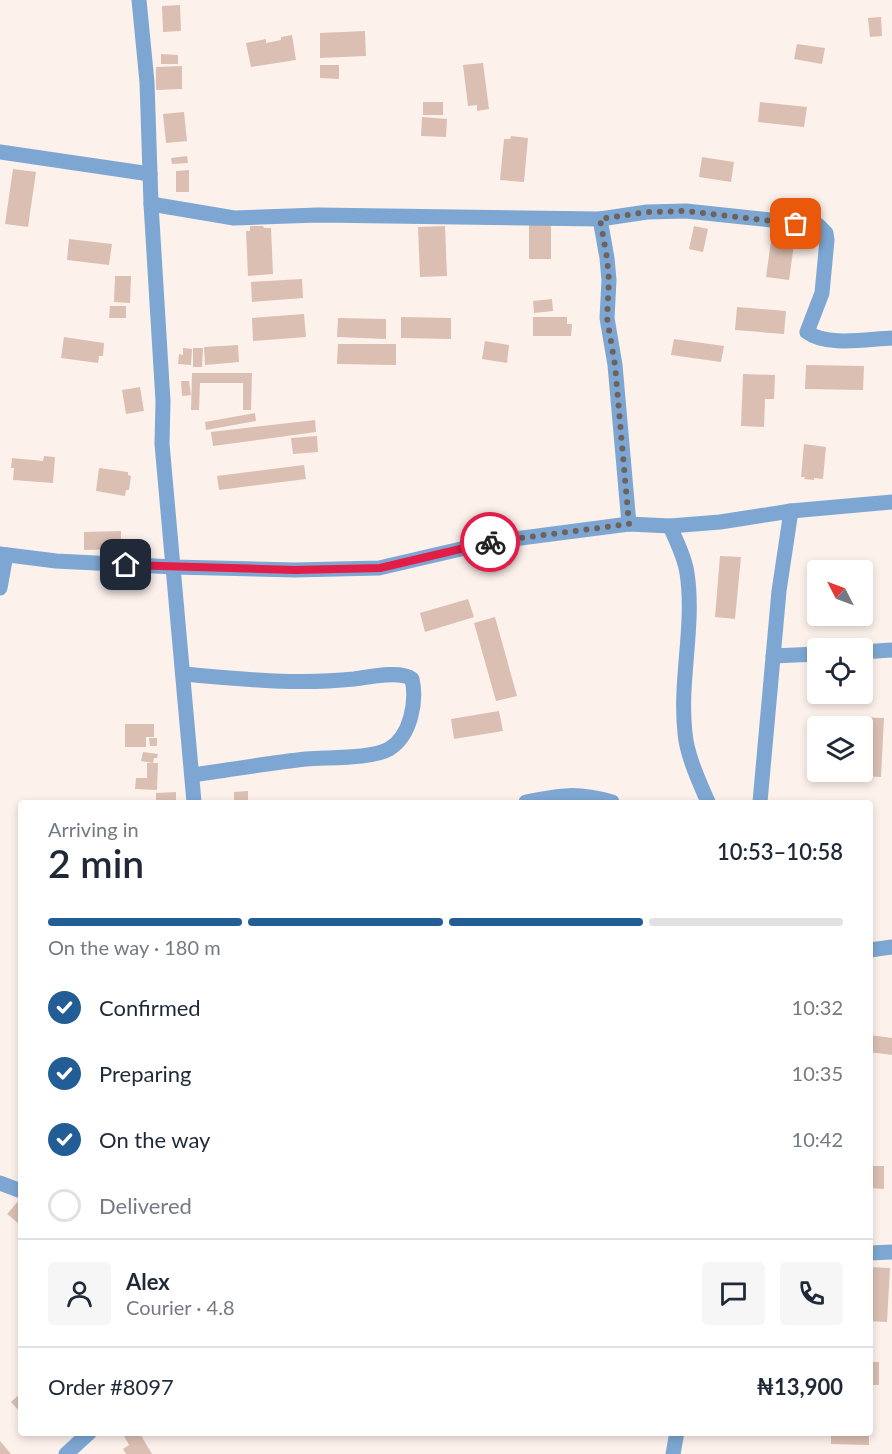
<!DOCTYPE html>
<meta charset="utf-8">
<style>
:root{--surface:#fff;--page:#f6f6f7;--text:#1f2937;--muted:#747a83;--line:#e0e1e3;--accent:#225e95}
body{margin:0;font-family:Lato,sans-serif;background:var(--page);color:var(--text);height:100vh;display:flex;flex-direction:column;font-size:22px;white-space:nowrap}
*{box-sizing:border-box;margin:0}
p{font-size:20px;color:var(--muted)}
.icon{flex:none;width:33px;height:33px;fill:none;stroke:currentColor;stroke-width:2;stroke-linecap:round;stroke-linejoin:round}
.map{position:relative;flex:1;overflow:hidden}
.drawer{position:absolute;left:18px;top:800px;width:855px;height:636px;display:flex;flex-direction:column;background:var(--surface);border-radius:6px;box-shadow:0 3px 9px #0003}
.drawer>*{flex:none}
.needle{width:39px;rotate:312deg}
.buttons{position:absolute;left:807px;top:560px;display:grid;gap:12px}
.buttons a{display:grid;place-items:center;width:66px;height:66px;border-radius:6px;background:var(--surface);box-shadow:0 3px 9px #0003;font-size:30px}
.pin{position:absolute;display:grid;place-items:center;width:51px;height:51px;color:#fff;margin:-26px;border-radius:12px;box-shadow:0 3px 9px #0006}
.courier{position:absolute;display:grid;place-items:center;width:60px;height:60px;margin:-30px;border:4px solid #e11d48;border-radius:50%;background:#fff;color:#222;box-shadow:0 2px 8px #0007}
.head em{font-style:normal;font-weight:600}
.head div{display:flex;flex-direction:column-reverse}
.head{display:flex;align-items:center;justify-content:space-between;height:102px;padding:0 30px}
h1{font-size:39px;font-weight:600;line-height:45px}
.bar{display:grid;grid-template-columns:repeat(4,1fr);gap:9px 6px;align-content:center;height:72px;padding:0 30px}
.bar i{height:8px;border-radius:4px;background:var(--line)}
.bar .on{background:var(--accent)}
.bar p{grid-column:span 4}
.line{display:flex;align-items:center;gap:15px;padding:0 30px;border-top:2px solid var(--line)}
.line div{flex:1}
.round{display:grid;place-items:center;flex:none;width:63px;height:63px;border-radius:6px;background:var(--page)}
ol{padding:0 30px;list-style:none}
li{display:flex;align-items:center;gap:18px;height:66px}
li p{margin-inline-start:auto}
li .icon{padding:6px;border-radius:50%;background:var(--accent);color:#fff;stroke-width:4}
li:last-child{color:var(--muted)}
li i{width:33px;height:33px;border:3px solid var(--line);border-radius:50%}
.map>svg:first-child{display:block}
</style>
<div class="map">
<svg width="892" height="1454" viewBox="0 0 892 1454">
<rect width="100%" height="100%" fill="#fdf1ec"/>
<g fill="#dbbfb3">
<path d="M 180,5 L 181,31 L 163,32 L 162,6 Z"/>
<path d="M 881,17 L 882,36 L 870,37 L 868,18 Z"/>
<path d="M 365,31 L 366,56 L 320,58 L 320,33 Z"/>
<path d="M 292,35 L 296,60 L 251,67 L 246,43 L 266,39 L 266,43 L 281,40 L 281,37 Z"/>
<path d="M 797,44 L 825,48 L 822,64 L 794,59 Z"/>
<path d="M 161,54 L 178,55 L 178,64 L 161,64 Z"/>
<path d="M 483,63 L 489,109 L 477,111 L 477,105 L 468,106 L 463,65 Z"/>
<path d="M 320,65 L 339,65 L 339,79 L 320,78 Z"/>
<path d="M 182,66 L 182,89 L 156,90 L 156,67 Z"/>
<rect x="423" y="102" width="20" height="13"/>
<path d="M 760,102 L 807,107 L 804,127 L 758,122 Z"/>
<path d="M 184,112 L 187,141 L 166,143 L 163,114 Z"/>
<path d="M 422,117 L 447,119 L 446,137 L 421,136 Z"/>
<path d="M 511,136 L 528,138 L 524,182 L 500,180 L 504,139 L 510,139 Z"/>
<path d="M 187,156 L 188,163 L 172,164 L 171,158 Z"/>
<path d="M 702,157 L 734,162 L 731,182 L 699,177 Z"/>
<path d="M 13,169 L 36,172 L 28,227 L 5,224 Z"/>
<path d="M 189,170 L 189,192 L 176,192 L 176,171 Z"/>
<path d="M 529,222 L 551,224 L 551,259 L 529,259 Z"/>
<path d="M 250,226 L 263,226 L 264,228 L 271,228 L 273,274 L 248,276 L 246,231 L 250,231 Z"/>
<path d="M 445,226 L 447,276 L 420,277 L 418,227 Z"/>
<path d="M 694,226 L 708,229 L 703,252 L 689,249 Z"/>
<path d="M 772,234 L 795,237 L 789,280 L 766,277 Z"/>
<path d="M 69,239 L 112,244 L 109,265 L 67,260 Z"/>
<path d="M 115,276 L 131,276 L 130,303 L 114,302 Z"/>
<path d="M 302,279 L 303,298 L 252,302 L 251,282 Z"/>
<path d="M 552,299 L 553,311 L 534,313 L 533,301 Z"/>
<path d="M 110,306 L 126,306 L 126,318 L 109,318 Z"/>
<path d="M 737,307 L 786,311 L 784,334 L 735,330 Z"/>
<path d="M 304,314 L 306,337 L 253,341 L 252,318 Z"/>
<path d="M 401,317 L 451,318 L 451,339 L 401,338 Z"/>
<path d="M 533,317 L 567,317 L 567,324 L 572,324 L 571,336 L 533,336 Z"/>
<path d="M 338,318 L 386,319 L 386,339 L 337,337 Z"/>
<path d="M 64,337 L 104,343 L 103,356 L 99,356 L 98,363 L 61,358 Z"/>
<path d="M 674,339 L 724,346 L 721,362 L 671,355 Z"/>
<path d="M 485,341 L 509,345 L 507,363 L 482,359 Z"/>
<path d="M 338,344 L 396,344 L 396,365 L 337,364 Z"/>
<path d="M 238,345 L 239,362 L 205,365 L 204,347 Z"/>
<path d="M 183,348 L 192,349 L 191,365 L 178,364 L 179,354 L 183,355 Z"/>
<path d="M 193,348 L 203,348 L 202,367 L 193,367 Z"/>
<path d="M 806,365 L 864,366 L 863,390 L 805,389 Z"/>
<path d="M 192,373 L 252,373 L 251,410 L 243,410 L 243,383 L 200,383 L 199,410 L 191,410 Z"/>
<path d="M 743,374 L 775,375 L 774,399 L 765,399 L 764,427 L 741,426 Z"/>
<path d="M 181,381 L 189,381 L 191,395 L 182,396 Z"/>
<path d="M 140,387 L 144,411 L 126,414 L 122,390 Z"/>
<path d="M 255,413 L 256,421 L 206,430 L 205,422 Z"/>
<path d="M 315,420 L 316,432 L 213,446 L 211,432 Z"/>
<path d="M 317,436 L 318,452 L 293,454 L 291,438 Z"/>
<path d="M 804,444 L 826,447 L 823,479 L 814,478 L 814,480 L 804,479 L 805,477 L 801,477 Z"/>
<path d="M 44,456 L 55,457 L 53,483 L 13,480 L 14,468 L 11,468 L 12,458 L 43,461 Z"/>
<path d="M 304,465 L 306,479 L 219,490 L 217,476 Z"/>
<path d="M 99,468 L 128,472 L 128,475 L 131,476 L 129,490 L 126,490 L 125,496 L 96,491 Z"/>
<path d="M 121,531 L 121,549 L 84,550 L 84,532 Z"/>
<path d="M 720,556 L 741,557 L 735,619 L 715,617 Z"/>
<path d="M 468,599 L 474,617 L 425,632 L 420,613 Z"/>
<path d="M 495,617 L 517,696 L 496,701 L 474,623 Z"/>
<path d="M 499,711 L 503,731 L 454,739 L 451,719 Z"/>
<path d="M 825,716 L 884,718 L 881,777 L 860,776 L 860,771 L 862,771 L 862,726 L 825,726 Z"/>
<path d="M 125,724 L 154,724 L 154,737 L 146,737 L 146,747 L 125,747 Z"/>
<path d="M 149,738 L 157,738 L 157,746 L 150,746 Z"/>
<path d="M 143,752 L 158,754 L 157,758 L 154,758 L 153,763 L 141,761 Z"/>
<path d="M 147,763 L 158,763 L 157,790 L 135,789 L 136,778 L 147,778 Z"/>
<path d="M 842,771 L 859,771 L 857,782 L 842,782 Z"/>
<path d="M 248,791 L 248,801 L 234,802 L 234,792 Z"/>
<path d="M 176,792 L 176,802 L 156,802 L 156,793 Z"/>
<path d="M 870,1035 L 892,1038 L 892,1055 L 870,1052 Z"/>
<path d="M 870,1166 L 884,1166 L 884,1189 L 870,1188 Z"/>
<path d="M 21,1198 L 21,1220 L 18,1223 L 7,1214 Z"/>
<path d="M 870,1267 L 890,1268 L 887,1322 L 870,1321 Z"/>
<rect x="870" y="1362" width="9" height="23"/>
<path d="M 21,1393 L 21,1413 L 11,1402 Z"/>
<path d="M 125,1432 L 139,1432 L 152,1454 L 126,1454 L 123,1449 L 129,1445 L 123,1434 Z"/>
<path d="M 831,1432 L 869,1432 L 869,1445 L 831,1444 Z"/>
<path d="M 0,1441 L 11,1454 L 0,1454 Z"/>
</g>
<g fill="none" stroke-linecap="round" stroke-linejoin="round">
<g stroke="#7da7d2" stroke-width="15">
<path d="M 139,0 L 147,82 L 151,204 L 163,401 L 162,444 L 194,802"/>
<path d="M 0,152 L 150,174"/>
<path d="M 151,204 L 234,218 L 318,215 L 600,219 L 647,212 L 686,211 L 818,225 L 826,233 L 827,240 L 822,293 L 807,332 C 827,347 867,339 892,338"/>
<path d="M 600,219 L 607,258 L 609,280 L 607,318 L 615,365 L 629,524"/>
<path d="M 670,526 C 676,541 685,557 687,573 C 695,626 679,680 685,733 C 687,756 699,781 708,802"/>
<path d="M 0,554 L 56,561 L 174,567 L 295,570 L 379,568 L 491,542 L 629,524 L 670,526 L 720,522 L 791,511 L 892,502"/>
<path d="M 0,588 L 6,555"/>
<path d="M 862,652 L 892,650"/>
<path d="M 773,656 L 818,654"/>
<path d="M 183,674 C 240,679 296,685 354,679 C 369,677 400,670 412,679 C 417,701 411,736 389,749 C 372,759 327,757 306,759 C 268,763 230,770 192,775"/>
<path d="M 526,802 C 561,795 577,792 612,802"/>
<path d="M 760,802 L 779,591 L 791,511"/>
<path d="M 870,950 L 892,947"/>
<path d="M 0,1183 L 21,1191"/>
<path d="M 870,1253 L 892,1252"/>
<path d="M 66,1454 L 90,1432"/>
<path d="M 673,1454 L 677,1432"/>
</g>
</g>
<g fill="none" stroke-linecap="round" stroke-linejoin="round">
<path stroke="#6d635e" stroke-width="6" stroke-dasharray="0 10.8" d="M 490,542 L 629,524 L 615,365 L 607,318 L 609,280 L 607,258 L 600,219 L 647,212 L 686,211 L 796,224"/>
<path stroke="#e11d48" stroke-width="8" d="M 126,565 L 295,570 L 380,568 L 490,542"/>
</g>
</svg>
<div class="buttons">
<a><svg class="needle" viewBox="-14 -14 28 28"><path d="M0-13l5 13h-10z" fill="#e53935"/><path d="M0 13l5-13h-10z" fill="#747a83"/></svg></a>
<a><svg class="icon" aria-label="locate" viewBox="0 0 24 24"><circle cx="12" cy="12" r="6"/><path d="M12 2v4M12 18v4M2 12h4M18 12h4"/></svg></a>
<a><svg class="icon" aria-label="layers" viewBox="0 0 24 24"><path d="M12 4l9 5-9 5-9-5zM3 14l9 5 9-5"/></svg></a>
</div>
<div class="pin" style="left:796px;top:224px;background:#ea580c"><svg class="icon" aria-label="bag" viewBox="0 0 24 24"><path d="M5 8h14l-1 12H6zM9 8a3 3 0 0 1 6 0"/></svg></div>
<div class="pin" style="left:126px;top:565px;background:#1f2937"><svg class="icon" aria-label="home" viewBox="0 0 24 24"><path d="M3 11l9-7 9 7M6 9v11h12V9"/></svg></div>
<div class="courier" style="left:490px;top:542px"><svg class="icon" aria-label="bike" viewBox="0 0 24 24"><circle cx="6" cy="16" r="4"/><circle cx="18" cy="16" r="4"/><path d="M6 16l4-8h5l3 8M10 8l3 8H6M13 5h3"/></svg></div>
<section class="drawer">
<div class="head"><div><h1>2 min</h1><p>Arriving in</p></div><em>10:53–10:58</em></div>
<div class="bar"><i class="on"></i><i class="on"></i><i class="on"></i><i></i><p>On the way · 180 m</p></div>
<ol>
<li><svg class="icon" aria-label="check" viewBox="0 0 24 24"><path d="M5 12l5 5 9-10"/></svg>Confirmed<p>10:32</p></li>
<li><svg class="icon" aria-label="check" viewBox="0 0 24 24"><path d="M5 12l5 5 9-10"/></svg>Preparing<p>10:35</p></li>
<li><svg class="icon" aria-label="check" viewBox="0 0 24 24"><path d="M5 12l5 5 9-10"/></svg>On the way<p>10:42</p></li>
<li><i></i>Delivered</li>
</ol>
<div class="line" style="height:108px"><a class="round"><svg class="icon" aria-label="person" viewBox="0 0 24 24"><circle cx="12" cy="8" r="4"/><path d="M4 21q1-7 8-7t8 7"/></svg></a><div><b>Alex</b><p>Courier · 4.8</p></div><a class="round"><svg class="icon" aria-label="chat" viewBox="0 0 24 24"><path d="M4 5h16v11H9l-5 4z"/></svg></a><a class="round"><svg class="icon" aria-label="phone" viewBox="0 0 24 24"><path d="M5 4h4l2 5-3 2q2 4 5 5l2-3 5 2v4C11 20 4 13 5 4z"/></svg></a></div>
<div class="line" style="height:78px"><div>Order #8097</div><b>₦13,900</b></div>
</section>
</div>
